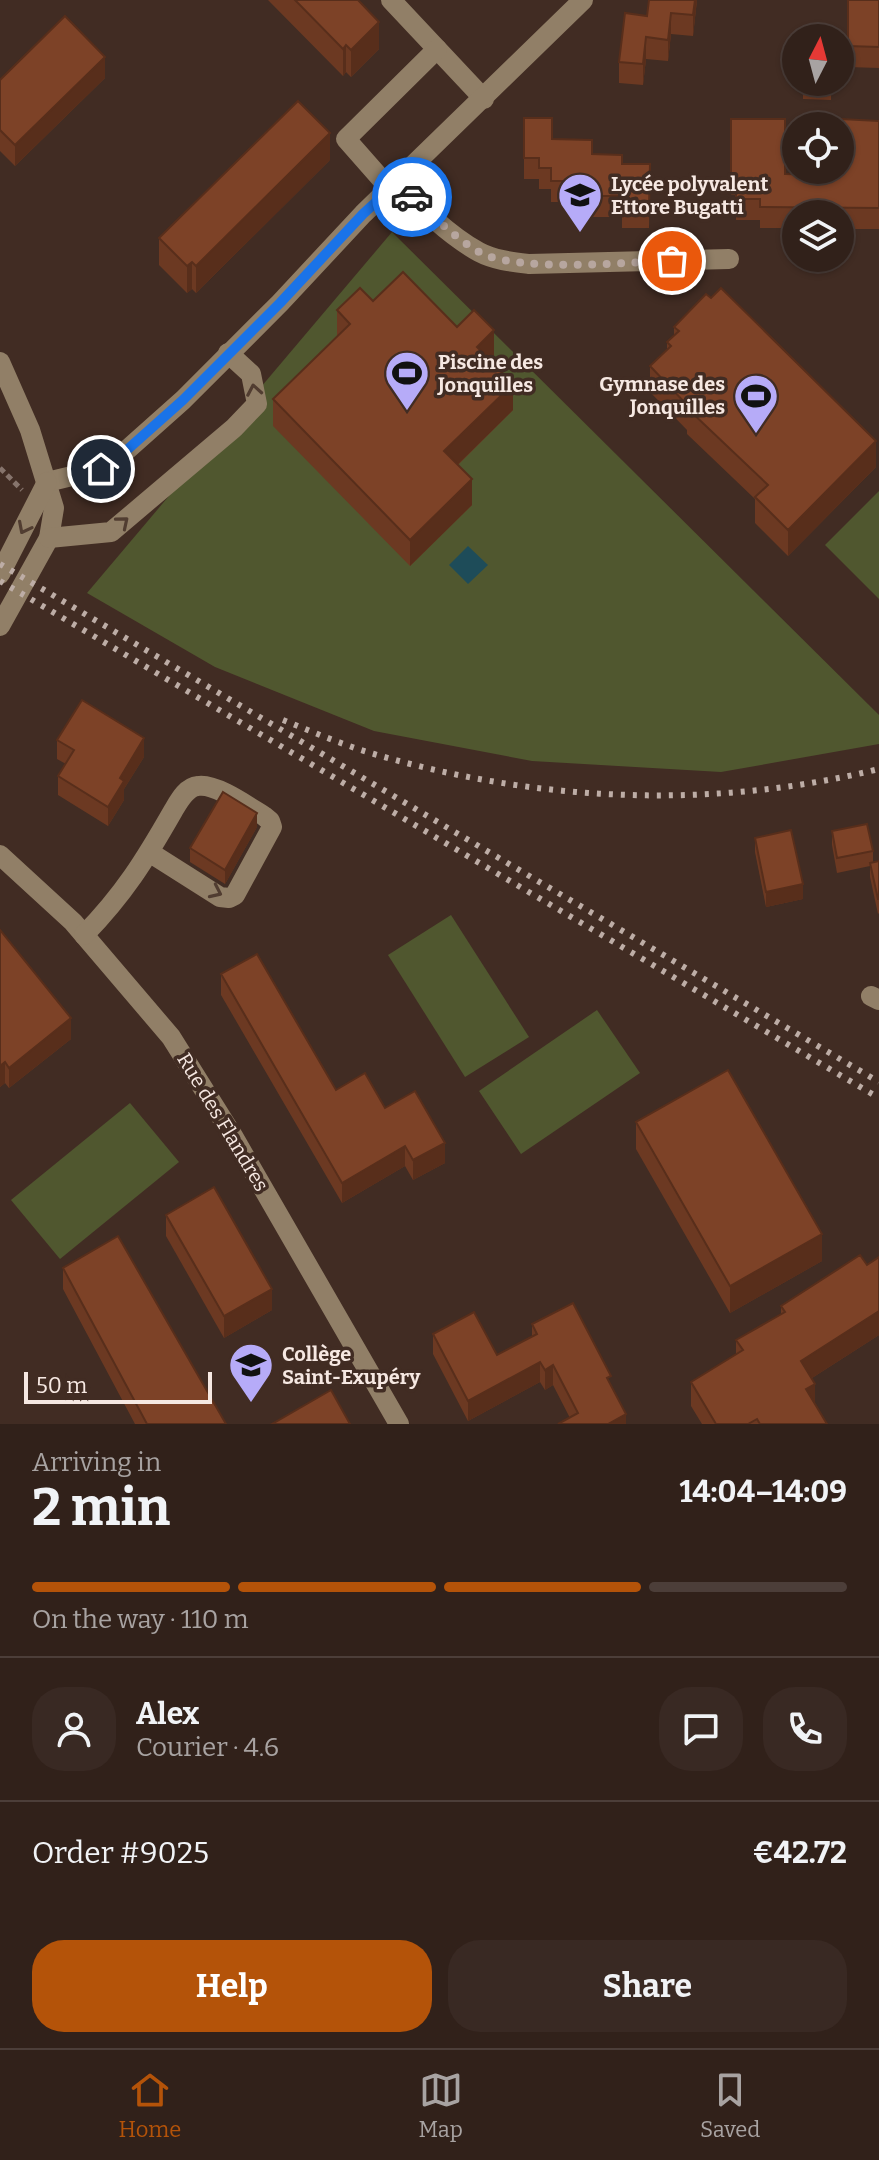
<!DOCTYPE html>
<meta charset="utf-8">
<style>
:root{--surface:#31211a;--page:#392923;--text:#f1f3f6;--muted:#a8a3a2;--line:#4c3e39;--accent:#b45309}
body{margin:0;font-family:Bitter,serif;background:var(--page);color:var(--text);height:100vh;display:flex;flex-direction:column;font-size:30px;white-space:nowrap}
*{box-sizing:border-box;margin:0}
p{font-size:26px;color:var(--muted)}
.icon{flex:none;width:44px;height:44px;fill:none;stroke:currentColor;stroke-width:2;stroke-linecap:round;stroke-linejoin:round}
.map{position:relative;height:1424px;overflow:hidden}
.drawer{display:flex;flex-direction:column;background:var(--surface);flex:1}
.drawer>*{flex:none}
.needle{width:52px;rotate:6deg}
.controls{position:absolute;left:782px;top:24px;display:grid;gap:16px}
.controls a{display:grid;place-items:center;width:72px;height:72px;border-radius:50%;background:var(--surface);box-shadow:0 2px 6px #0004,0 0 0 2px var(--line);font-size:40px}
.scale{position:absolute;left:24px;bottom:20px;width:188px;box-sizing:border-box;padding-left:8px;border:4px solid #f6e8e2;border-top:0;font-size:22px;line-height:28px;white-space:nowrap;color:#f6e8e2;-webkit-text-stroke:6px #412c23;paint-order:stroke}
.pin{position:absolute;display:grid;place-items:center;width:68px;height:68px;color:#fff;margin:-34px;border:4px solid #fff;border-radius:50%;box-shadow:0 2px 8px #0007}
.courier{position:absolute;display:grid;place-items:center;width:80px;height:80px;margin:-40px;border:6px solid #1a73e8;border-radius:50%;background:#fff;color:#222;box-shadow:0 2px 10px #0007}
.headline em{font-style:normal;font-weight:700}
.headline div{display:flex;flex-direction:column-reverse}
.headline{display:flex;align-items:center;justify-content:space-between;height:136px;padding:0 32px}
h1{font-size:52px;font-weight:700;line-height:60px}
.bar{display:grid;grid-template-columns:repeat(4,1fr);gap:12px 8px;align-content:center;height:96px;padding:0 32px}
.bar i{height:10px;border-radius:6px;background:var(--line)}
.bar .on{background:var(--accent)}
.bar p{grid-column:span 4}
.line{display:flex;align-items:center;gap:20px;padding:0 32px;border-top:2px solid var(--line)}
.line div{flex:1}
.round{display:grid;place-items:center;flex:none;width:84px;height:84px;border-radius:32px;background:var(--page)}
.action{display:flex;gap:16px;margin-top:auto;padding:16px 32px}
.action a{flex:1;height:92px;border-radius:32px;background:var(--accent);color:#fff;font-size:32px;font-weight:700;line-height:92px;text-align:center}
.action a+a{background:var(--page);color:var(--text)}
.tabs{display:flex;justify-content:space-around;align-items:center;height:112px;border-top:2px solid var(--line);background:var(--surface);font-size:22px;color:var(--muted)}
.tabs a{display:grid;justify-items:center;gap:4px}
.tabs .on{color:var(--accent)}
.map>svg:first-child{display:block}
</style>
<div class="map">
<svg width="879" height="1424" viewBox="0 0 879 1424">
<rect width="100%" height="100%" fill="#412c23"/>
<g fill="#50572f">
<path d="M 392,232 L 879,715 L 879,744 L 721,772 L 532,761 L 374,731 L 215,667 L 87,593 Z"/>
<path d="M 879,491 L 879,599 L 825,545 Z"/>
<path d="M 451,915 L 529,1037 L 465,1077 L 388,955 Z"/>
<path d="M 597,1010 L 640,1073 L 521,1154 L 479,1091 Z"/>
<path d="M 130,1103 L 179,1162 L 60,1259 L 11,1200 Z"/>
</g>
<path fill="#1e4c59" d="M 468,546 L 488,565 L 468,584 L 449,565 Z"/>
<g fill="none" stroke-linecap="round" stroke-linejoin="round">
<path stroke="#86746c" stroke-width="5" stroke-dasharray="6 4" stroke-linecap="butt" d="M 0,468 L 22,490"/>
<g stroke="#917f67" stroke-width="20">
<path d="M 391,0 L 484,99"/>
<path d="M 398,182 C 419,207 450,236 479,252 C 494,260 512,262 529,264 L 729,259"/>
<path d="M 390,189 L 346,139 L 437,49"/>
<path d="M 0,362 L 30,430 L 54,508 L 49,538 L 0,626"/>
<path d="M 47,482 L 101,469 L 119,457 L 183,400 L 280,303 L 363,214 L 583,0"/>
<path d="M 49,538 L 111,532 L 234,428 L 257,404 L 251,374 L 228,353"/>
<path d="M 0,574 L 47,482"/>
<path d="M 0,855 L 73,922 L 171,1037 L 233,1136 L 399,1424"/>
<path d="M 84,935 C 124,894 145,860 173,811 C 179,801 186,787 198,786 C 216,783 249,807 264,816 L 270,821 L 272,827 L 235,895 L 229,898 L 220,897 L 149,852"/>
<path d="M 871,996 L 879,1000"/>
</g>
<g stroke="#bdada6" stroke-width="6" stroke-dasharray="4 8" stroke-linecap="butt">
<path d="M 0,564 L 879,1082"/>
<path d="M 0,581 L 879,1098"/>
<path d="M 283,720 C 313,732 343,745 374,754 C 537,802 713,810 879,769"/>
</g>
</g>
<g fill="#6c3922">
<path d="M 268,0 L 358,0 L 379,49 L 351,77 L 346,72 L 343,76 Z"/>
<path d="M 649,0 L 697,0 L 693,36 L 671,34 L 668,61 L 646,59 L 643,85 L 619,83 L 619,62 L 647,16 Z"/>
<path d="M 848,0 L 879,0 L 879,68 L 848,67 Z"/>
<path d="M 105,78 L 15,166 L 0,151 L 0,80 Z"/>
<path d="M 803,82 L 831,82 L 831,100 L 803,99 Z"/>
<path d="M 524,118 L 552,139 L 592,154 L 622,164 L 650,164 L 649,228 L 622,228 L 622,217 L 580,217 L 580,202 L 551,202 L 551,189 L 539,189 L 539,179 L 524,179 Z"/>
<path d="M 731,119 L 785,174 L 840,175 L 879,121 L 879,229 L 840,229 L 840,214 L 796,214 L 796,228 L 760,228 L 760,220 L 736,220 L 736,195 L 731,195 Z"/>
<path d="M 330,160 L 196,293 L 192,289 L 187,293 L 159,265 L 159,238 Z"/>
<path d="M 373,301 L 457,327 L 494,357 L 490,361 L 513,410 L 458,465 L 472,505 L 410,566 L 273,426 L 273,399 L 337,336 L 337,310 Z"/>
<path d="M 674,327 L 876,467 L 788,556 L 755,523 L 755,499 L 687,434 L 687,430 L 650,392 L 650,366 L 667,350 L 667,342 L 674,336 Z"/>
<path d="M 57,740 L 144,757 L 124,789 L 124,800 L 108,826 L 58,795 L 58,776 L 66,764 L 57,759 Z"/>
<path d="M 257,827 L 225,884 L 190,862 L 190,848 Z"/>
<path d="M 832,831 L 873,851 L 873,862 L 879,861 L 879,913 L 878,914 L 870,877 L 870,866 L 837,873 L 832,845 Z"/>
<path d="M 755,838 L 803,899 L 766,907 L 755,852 Z"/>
<path d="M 0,930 L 71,1039 L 9,1088 L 5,1083 L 0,1087 Z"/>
<path d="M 221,974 L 336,1090 L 385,1108 L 445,1163 L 413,1180 L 405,1166 L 342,1203 L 221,995 Z"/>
<path d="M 636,1122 L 822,1261 L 730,1313 L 636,1149 Z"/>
<path d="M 166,1215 L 272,1310 L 224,1338 L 166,1236 Z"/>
<path d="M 879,1257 L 879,1335 L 812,1378 L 815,1404 L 827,1424 L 702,1424 L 691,1406 L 691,1382 L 736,1354 L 736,1340 L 781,1314 L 781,1306 L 867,1265 Z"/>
<path d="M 63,1268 L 226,1424 L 135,1424 L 63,1289 Z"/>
<path d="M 532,1324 L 626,1424 L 570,1418 L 553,1385 L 545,1390 L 540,1382 L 468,1421 L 433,1354 L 433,1334 L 497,1355 L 532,1337 Z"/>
</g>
<g fill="#582e1b">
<path d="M 695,0 L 697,0 L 693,36 L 693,15 Z"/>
<path d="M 671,13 L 671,34 L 668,61 L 668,40 Z"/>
<path d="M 379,22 L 379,49 L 351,77 L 351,50 Z"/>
<path d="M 646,37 L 646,59 L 643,85 L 643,64 Z"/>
<path d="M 346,45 L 346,72 L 343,76 L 343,49 Z"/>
<path d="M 105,57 L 105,78 L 15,166 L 15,145 Z"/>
<path d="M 330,133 L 330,160 L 196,293 L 196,266 Z"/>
<path d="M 192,262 L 192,289 L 187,293 L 187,266 Z"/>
<path d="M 494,330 L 494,357 L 477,374 L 477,347 Z"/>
<path d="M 513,384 L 513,410 L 444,478 L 444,451 Z"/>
<path d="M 876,441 L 876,467 L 788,556 L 788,530 Z"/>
<path d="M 472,479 L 472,505 L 410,566 L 410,540 Z"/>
<path d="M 144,738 L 144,757 L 124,789 L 124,800 L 108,826 L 108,807 L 120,778 Z"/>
<path d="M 257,813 L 257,827 L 225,884 L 225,870 Z"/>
<path d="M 803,884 L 803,899 L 766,907 L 766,892 Z"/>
<path d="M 71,1018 L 71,1039 L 9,1088 L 9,1068 Z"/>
<path d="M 5,1062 L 5,1083 L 0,1087 L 0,1066 Z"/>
<path d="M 445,1143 L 445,1163 L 413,1180 L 413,1160 Z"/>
<path d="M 405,1146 L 405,1166 L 342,1203 L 342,1183 Z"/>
<path d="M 822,1234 L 822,1261 L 730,1313 L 730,1286 Z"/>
<path d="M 272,1289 L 272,1310 L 224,1338 L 224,1316 Z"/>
<path d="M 879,1311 L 879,1335 L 801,1385 L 801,1361 Z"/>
<path d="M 540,1362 L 540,1382 L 468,1421 L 468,1401 Z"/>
<path d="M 553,1365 L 553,1385 L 545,1390 L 545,1370 Z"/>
<path d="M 815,1384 L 815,1408 L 806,1389 Z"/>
<path d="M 626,1414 L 626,1424 L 608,1424 Z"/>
</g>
<g fill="#7d4227" stroke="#582e1b" stroke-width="2">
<path d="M 295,0 L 358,0 L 379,22 L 351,50 L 346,45 L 343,49 Z"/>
<path d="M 649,0 L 695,0 L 693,15 L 671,13 L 668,40 L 646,37 L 643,64 L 619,62 L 625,13 L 647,16 Z"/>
<path d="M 848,0 L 879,0 L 879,47 L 848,46 Z"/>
<path d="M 65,16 L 105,57 L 15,145 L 0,130 L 0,80 Z"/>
<path d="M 298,101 L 330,133 L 196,266 L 192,262 L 187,266 L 159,238 Z"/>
<path d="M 524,118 L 552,118 L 552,139 L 592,140 L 592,154 L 622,155 L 622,164 L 650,164 L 649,207 L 622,207 L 622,196 L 580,196 L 581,181 L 551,181 L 551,168 L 539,168 L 539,158 L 524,158 Z"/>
<path d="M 731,119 L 785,119 L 785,174 L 840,175 L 841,119 L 879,121 L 879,208 L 760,207 L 760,199 L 736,199 L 736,174 L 731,174 Z"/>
<path d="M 403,272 L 457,327 L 474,310 L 494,330 L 477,347 L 513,384 L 444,451 L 472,479 L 410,540 L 273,399 L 350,324 L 337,310 L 360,288 L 373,301 Z"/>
<path d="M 721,288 L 876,441 L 788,530 L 755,497 L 768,485 L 687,408 L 688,406 L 650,366 L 671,346 L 667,342 L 679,331 L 674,327 L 706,294 L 711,298 Z"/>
<path d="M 82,700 L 144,738 L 120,778 L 124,781 L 108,807 L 58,776 L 74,750 L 57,740 Z"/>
<path d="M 223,792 L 257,813 L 225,870 L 190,848 Z"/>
<path d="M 867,824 L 873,851 L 837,858 L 832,831 Z"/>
<path d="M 791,830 L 803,884 L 766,892 L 755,838 Z"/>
<path d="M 879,861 L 879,899 L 878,899 L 870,863 Z"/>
<path d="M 0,930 L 71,1018 L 9,1068 L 5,1062 L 0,1066 Z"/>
<path d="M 257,954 L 336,1090 L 365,1073 L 385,1108 L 415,1091 L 445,1143 L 413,1160 L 405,1146 L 342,1183 L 221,974 Z"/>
<path d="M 728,1070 L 822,1234 L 730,1286 L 636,1122 Z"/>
<path d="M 214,1187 L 272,1289 L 224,1316 L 166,1215 Z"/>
<path d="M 118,1236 L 226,1424 L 147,1424 L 63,1268 Z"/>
<path d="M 860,1255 L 867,1265 L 879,1257 L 879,1311 L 801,1361 L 815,1384 L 806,1389 L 827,1424 L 760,1424 L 757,1419 L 748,1424 L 716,1424 L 691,1382 L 743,1350 L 736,1340 L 785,1312 L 781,1306 Z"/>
<path d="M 573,1303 L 611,1376 L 607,1378 L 626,1414 L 608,1424 L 558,1424 L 578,1413 L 553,1365 L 545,1370 L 540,1362 L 468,1401 L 433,1334 L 474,1312 L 497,1355 L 537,1334 L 532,1324 Z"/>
<path d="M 331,1390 L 350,1424 L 272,1424 Z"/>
</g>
<defs><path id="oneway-chevron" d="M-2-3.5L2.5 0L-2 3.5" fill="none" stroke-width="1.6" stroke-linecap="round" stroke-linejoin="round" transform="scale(2)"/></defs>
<g stroke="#513d31">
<use href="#oneway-chevron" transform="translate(254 390) rotate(-100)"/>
<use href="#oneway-chevron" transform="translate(123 522) rotate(-40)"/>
<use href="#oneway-chevron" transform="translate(24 528) rotate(117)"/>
<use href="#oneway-chevron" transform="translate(216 892) rotate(25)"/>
</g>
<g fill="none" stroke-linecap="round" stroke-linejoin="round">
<path stroke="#b7a69f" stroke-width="8" stroke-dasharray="0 14.4" d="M 412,197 C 433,216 455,238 479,252 C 517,273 626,262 672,261"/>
<path stroke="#1a73e8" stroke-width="10" d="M 101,469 L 119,457 L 183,400 L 280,303 L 363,214 L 398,182 L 412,197"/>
</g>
<defs>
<g id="school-pin" transform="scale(2.3)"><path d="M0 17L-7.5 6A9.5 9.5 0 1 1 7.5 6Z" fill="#b6abf8" stroke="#412c23"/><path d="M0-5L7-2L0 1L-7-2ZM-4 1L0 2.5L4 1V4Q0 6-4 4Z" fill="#111"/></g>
<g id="stadium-pin" transform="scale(2.3)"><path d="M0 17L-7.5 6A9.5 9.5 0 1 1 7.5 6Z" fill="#b6abf8" stroke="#412c23"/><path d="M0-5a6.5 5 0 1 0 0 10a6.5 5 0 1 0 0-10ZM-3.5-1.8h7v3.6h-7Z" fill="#111"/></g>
</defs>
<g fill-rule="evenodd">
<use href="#school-pin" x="580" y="195"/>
<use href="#stadium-pin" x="407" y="373"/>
<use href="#stadium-pin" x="756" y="396"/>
<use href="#school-pin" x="251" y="1365"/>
</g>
<g text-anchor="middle" stroke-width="7" stroke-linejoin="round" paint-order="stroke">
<g font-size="20" font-weight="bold" fill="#f6e8e2" stroke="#412c23" text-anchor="start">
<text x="611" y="191">Lycée polyvalent<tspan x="611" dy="23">Ettore Bugatti</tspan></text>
<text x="438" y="369">Piscine des<tspan x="438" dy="23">Jonquilles</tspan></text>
<text x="725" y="391" text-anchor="end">Gymnase des<tspan x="725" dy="23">Jonquilles</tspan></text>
<text x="282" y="1361">Collège<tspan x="282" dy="23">Saint-Exupéry</tspan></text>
</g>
<g font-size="20" fill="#f6e8e2" stroke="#412c23">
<text transform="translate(223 1122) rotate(59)" y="7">Rue des Flandres</text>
</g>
</g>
</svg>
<div class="controls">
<a><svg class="needle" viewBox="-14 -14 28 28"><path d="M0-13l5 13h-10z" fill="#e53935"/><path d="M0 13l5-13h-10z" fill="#a8a3a2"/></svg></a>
<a><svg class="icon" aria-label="locate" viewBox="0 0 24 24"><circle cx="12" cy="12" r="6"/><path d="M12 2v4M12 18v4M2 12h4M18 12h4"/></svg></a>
<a><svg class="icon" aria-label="layers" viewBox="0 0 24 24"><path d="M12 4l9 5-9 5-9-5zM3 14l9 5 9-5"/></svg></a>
</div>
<div class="scale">50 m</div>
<div class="pin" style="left:672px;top:261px;background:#ea580c"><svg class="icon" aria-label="bag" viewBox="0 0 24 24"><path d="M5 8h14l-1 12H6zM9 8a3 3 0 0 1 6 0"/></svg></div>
<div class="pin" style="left:101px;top:469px;background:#1f2937"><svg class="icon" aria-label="home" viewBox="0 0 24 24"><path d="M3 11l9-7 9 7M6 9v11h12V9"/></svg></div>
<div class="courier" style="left:412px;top:197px"><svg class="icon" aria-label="car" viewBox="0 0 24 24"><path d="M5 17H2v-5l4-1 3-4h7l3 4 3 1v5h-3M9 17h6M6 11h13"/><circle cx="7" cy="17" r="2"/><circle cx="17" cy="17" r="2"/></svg></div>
</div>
<section class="drawer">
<div class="headline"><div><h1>2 min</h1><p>Arriving in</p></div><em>14:04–14:09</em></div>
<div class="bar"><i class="on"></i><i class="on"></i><i class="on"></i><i></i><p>On the way · 110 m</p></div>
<div class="line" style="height:144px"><a class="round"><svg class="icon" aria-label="person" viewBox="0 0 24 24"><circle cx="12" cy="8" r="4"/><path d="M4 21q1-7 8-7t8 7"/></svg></a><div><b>Alex</b><p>Courier · 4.6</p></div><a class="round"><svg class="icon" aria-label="chat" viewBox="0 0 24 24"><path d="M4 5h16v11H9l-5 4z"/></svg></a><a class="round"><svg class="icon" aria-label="phone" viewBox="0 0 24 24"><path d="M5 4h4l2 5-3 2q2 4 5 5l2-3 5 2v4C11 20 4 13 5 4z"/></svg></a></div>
<div class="line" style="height:104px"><div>Order #9025</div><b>€42.72</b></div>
<div class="action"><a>Help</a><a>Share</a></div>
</section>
<nav class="tabs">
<a class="on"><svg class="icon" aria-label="home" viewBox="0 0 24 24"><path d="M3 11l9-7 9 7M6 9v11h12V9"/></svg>Home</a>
<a><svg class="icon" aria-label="map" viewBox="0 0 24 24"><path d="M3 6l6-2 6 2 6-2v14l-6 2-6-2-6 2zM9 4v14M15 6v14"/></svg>Map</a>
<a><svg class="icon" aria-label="saved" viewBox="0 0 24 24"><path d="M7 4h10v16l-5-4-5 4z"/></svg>Saved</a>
</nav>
